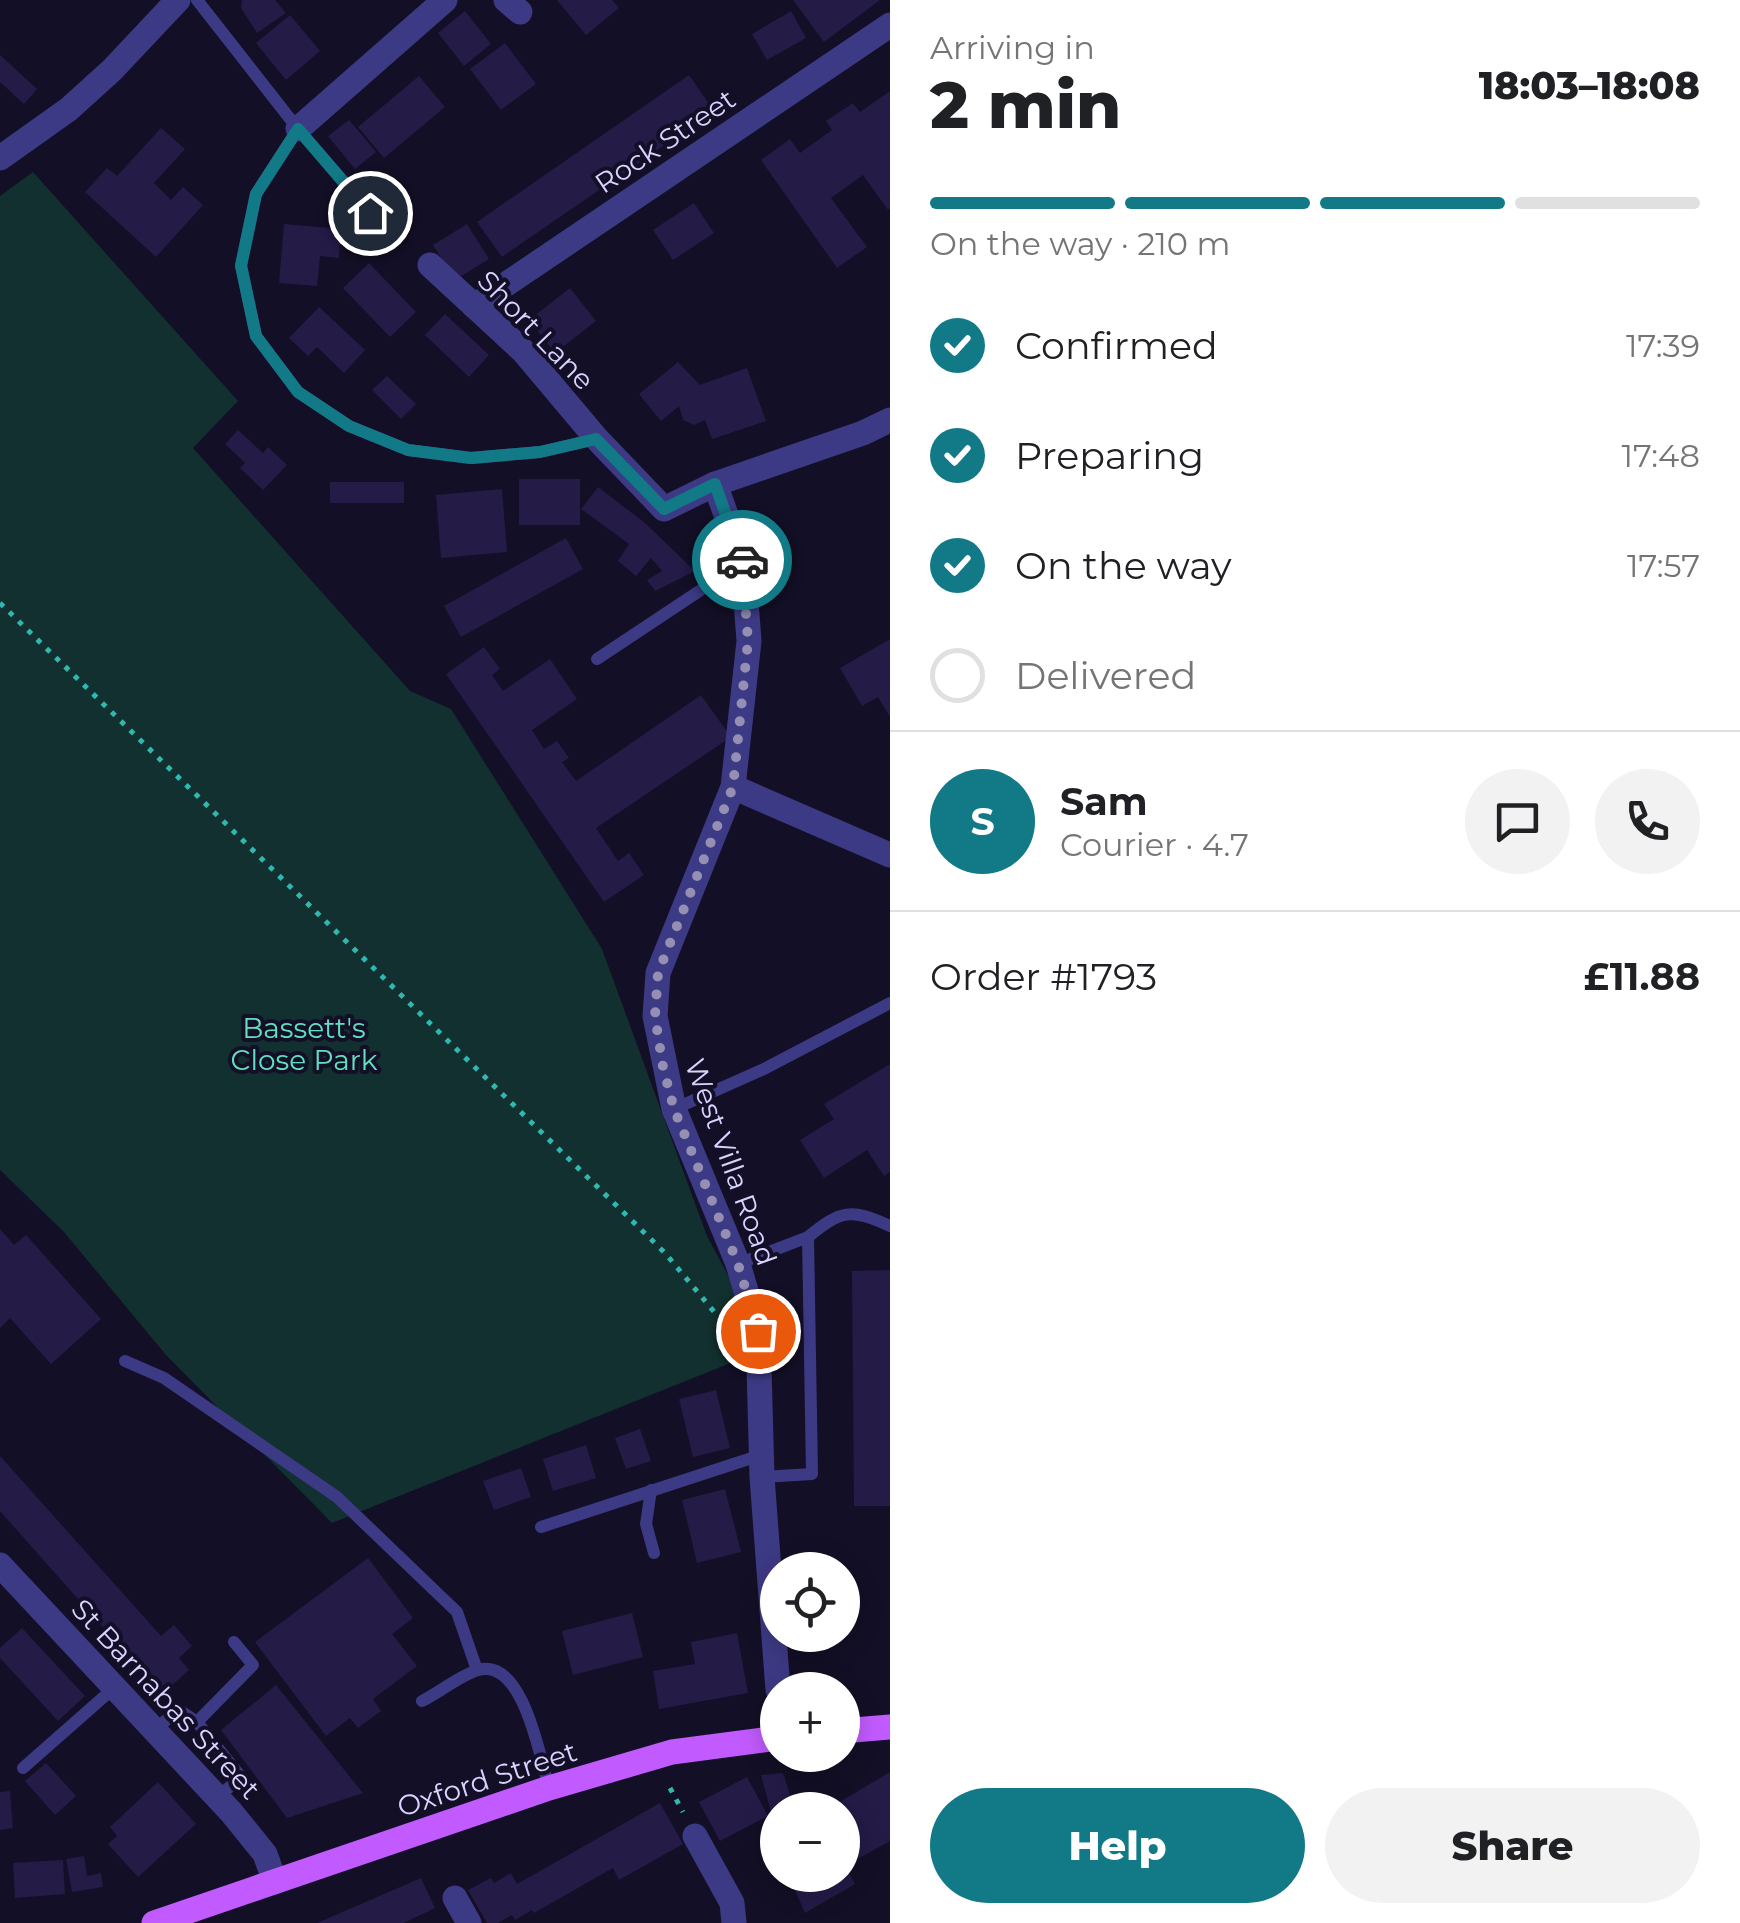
<!DOCTYPE html>
<meta charset="utf-8">
<style>
:root{--surface:#fff;--page:#f2f2f2;--text:#202124;--muted:#757577;--line:#e0e0e0;--accent:#127987}
body{margin:0;font-family:Montserrat,sans-serif;background:var(--page);color:var(--text);height:100vh;display:flex;flex-direction:column;font-size:38px;white-space:nowrap}
*{box-sizing:border-box;margin:0}
p{font-size:32px;color:var(--muted)}
.icon{flex:none;width:55px;height:55px;fill:none;stroke:currentColor;stroke-width:2;stroke-linecap:round;stroke-linejoin:round}
.map{position:relative;flex:1;overflow:hidden}
.side{display:flex;flex-direction:column;background:var(--surface);width:850px}
.side>*{flex:none}
.controls{position:absolute;left:760px;top:1552px;display:grid;gap:20px}
.controls a{display:grid;place-items:center;width:100px;height:100px;border-radius:50%;background:var(--surface);box-shadow:0 5px 25px #0003;font-size:50px}
.pin{position:absolute;display:grid;place-items:center;width:85px;height:85px;color:#fff;margin:-42px;border:5px solid #fff;border-radius:50%;box-shadow:0 2px 10px #0007}
.courier{position:absolute;display:grid;place-items:center;width:100px;height:100px;margin:-50px;border:8px solid #127987;border-radius:50%;background:#fff;color:#222;box-shadow:0 2px 12px #0007}
.headline em{font-style:normal;font-weight:800}
.headline div{display:flex;flex-direction:column-reverse}
.headline{display:flex;align-items:center;justify-content:space-between;height:170px;padding:0 40px}
h1{font-size:65px;font-weight:800;line-height:75px}
.bar{display:grid;grid-template-columns:repeat(4,1fr);gap:15px 10px;align-content:center;height:120px;padding:0 40px}
.bar i{height:12px;border-radius:8px;background:var(--line)}
.bar .active{background:var(--accent)}
.bar p{grid-column:span 4}
.line{display:flex;align-items:center;gap:25px;padding:0 40px;border-top:2px solid var(--line)}
.line div{flex:1}
.round{display:grid;place-items:center;flex:none;width:105px;height:105px;border-radius:52px;background:var(--page)}
ol{padding:0 40px;list-style:none}
li{display:flex;align-items:center;gap:30px;height:110px}
li p{margin-inline-start:auto}
li .icon{padding:10px;border-radius:50%;background:var(--accent);color:#fff;stroke-width:4}
li:last-child{color:var(--muted)}
li i{width:55px;height:55px;border:5px solid var(--line);border-radius:50%}
.primary-button{display:flex;gap:20px;margin-top:auto;padding:20px 40px}
.primary-button a{flex:1;height:115px;border-radius:60px;background:var(--accent);color:#fff;font-size:40px;font-weight:800;line-height:115px;text-align:center}
.primary-button a+a{background:var(--page);color:var(--text)}
main{display:flex;flex:1;min-height:0}
.map>svg:first-child{display:block}
</style>
<main>
<div class="map">
<svg width="890" height="1923" viewBox="0 0 890 1923">
<rect width="100%" height="100%" fill="#130f26"/>
<path fill="#12302f" d="M 33,172 L 238,401 L 193,448 L 410,691 L 451,709 L 602,949 L 707,1236 L 758,1331 L 738,1360 L 332,1523 L 166,1355 L 64,1232 L 0,1170 L 0,196 Z"/>
<g fill="#241b47">
<path d="M 242,0 L 275,0 L 286,13 L 257,33 L 241,8 Z"/>
<path d="M 557,0 L 612,0 L 619,8 L 586,35 Z"/>
<path d="M 793,0 L 880,0 L 824,42 Z"/>
<path d="M 465,11 L 491,44 L 464,66 L 438,33 Z"/>
<path d="M 791,11 L 806,38 L 767,60 L 752,34 Z"/>
<path d="M 290,15 L 320,51 L 286,80 L 256,43 Z"/>
<path d="M 505,43 L 536,84 L 501,110 L 470,69 Z"/>
<path d="M 0,55 L 37,89 L 24,104 L 0,82 Z"/>
<path d="M 689,75 L 714,111 L 502,257 L 477,222 Z"/>
<path d="M 419,76 L 445,107 L 384,158 L 358,127 Z"/>
<path d="M 890,91 L 890,208 L 888,210 L 863,175 L 831,198 L 867,247 L 837,268 L 761,160 L 790,139 L 800,153 L 832,130 L 826,121 L 853,103 L 860,112 Z"/>
<path d="M 349,120 L 376,152 L 355,169 L 328,136 Z"/>
<path d="M 161,128 L 185,149 L 154,183 L 171,200 L 183,187 L 203,205 L 156,257 L 85,192 L 107,168 L 117,176 Z"/>
<path d="M 694,203 L 714,233 L 673,260 L 653,230 Z"/>
<path d="M 284,224 L 341,229 L 339,258 L 320,256 L 317,286 L 279,283 Z"/>
<path d="M 467,224 L 489,259 L 455,280 L 433,245 Z"/>
<path d="M 369,263 L 416,312 L 390,337 L 343,288 Z"/>
<path d="M 570,288 L 596,321 L 555,353 L 529,320 Z"/>
<path d="M 319,307 L 365,350 L 344,373 L 317,347 L 308,356 L 289,338 Z"/>
<path d="M 445,314 L 489,355 L 469,377 L 425,335 Z"/>
<path d="M 678,362 L 700,385 L 747,368 L 766,421 L 712,439 L 705,420 L 694,425 L 683,420 L 679,406 L 661,421 L 639,394 Z"/>
<path d="M 387,376 L 416,404 L 401,419 L 372,390 Z"/>
<path d="M 238,430 L 263,453 L 268,447 L 287,465 L 263,490 L 240,468 L 245,463 L 225,444 Z"/>
<rect x="519" y="479" width="61" height="46"/>
<rect x="330" y="482" width="74" height="21"/>
<path d="M 598,487 L 645,523 L 695,571 L 655,591 L 647,580 L 662,571 L 651,558 L 636,576 L 618,561 L 629,544 L 581,509 Z"/>
<path d="M 502,489 L 507,552 L 441,558 L 436,495 Z"/>
<path d="M 566,538 L 583,569 L 461,637 L 444,606 Z"/>
<path d="M 890,639 L 890,717 L 878,697 L 862,706 L 840,668 Z"/>
<path d="M 484,647 L 500,669 L 492,675 L 503,691 L 550,659 L 577,699 L 532,730 L 544,749 L 557,741 L 569,758 L 562,762 L 576,781 L 701,695 L 731,737 L 596,828 L 618,861 L 629,853 L 644,875 L 604,902 L 446,674 Z"/>
<path d="M 890,1064 L 890,1172 L 884,1176 L 867,1150 L 824,1178 L 800,1140 L 834,1119 L 824,1104 Z"/>
<path d="M 0,1229 L 14,1245 L 26,1235 L 101,1319 L 51,1364 L 10,1318 L 0,1328 Z"/>
<path d="M 890,1270 L 890,1506 L 854,1506 L 852,1271 Z"/>
<path d="M 716,1390 L 730,1448 L 693,1457 L 679,1399 Z"/>
<path d="M 640,1429 L 651,1461 L 626,1469 L 615,1438 Z"/>
<path d="M 586,1445 L 596,1478 L 553,1491 L 543,1459 Z"/>
<path d="M 0,1456 L 161,1636 L 174,1625 L 192,1646 L 179,1658 L 189,1670 L 162,1694 L 0,1511 Z"/>
<path d="M 521,1468 L 531,1497 L 494,1510 L 483,1481 Z"/>
<path d="M 725,1489 L 741,1552 L 697,1563 L 682,1500 Z"/>
<path d="M 368,1558 L 413,1618 L 392,1634 L 417,1666 L 373,1699 L 381,1711 L 358,1728 L 350,1718 L 326,1736 L 255,1642 Z"/>
<path d="M 632,1613 L 643,1657 L 573,1675 L 562,1631 Z"/>
<path d="M 22,1628 L 85,1696 L 58,1721 L 0,1658 L 0,1648 Z"/>
<path d="M 737,1633 L 748,1693 L 659,1709 L 653,1671 L 695,1664 L 691,1642 Z"/>
<path d="M 276,1685 L 363,1793 L 287,1818 L 221,1730 Z"/>
<path d="M 46,1763 L 76,1796 L 55,1815 L 25,1781 Z"/>
<path d="M 890,1772 L 890,1841 L 845,1866 L 855,1884 L 805,1913 L 788,1875 L 842,1875 L 842,1810 L 826,1810 Z"/>
<path d="M 783,1773 L 795,1810 L 778,1810 L 776,1831 L 761,1775 Z"/>
<path d="M 747,1777 L 768,1816 L 720,1841 L 699,1802 Z"/>
<path d="M 158,1782 L 196,1824 L 138,1877 L 108,1844 L 117,1836 L 110,1827 Z"/>
<path d="M 10,1791 L 13,1828 L 0,1830 L 0,1792 Z"/>
<path d="M 660,1803 L 683,1844 L 619,1880 L 613,1868 L 534,1913 L 532,1910 L 515,1920 L 512,1915 L 498,1923 L 487,1923 L 468,1890 L 491,1878 L 494,1883 L 511,1873 L 517,1884 Z"/>
<path d="M 84,1856 L 87,1876 L 101,1873 L 103,1887 L 72,1892 L 66,1859 Z"/>
<path d="M 63,1860 L 65,1894 L 15,1898 L 13,1863 Z"/>
<path d="M 421,1878 L 435,1908 L 404,1923 L 317,1923 Z"/>
</g>
<g fill="none" stroke-linecap="round" stroke-linejoin="round">
<g stroke="#2fb8b0" stroke-width="5" stroke-dasharray="5 8" stroke-linecap="butt">
<path d="M 0,603 L 665,1253 L 726,1326"/>
<path d="M 670,1788 L 683,1812"/>
</g>
<g stroke="#3d3a85" stroke-width="12">
<path d="M 197,0 L 298,129 L 395,241"/>
<path d="M 298,129 L 256,194 L 241,265 L 256,336 L 298,392 L 349,426 L 408,450 L 471,458 L 540,452 L 597,439"/>
<path d="M 597,659 L 743,562"/>
<path d="M 674,1109 L 764,1069 L 890,1003"/>
<path d="M 808,1237 C 841,1210 850,1208 890,1226"/>
<path d="M 738,1264 L 808,1237 L 812,1474 L 762,1477"/>
<path d="M 125,1361 L 164,1378 L 337,1497 L 457,1612 L 477,1670"/>
<path d="M 651,1490 L 646,1524 L 654,1553"/>
<path d="M 541,1527 L 761,1455"/>
<path d="M 422,1701 C 440,1692 459,1676 478,1670 C 523,1657 540,1757 549,1788"/>
<path d="M 197,1722 L 253,1665 L 234,1642"/>
<path d="M 155,1729 L 179,1710 L 197,1722 L 241,1777 L 218,1797"/>
<path d="M 23,1768 L 115,1687"/>
</g>
<g stroke="#3d3a85" stroke-width="25">
<path d="M 506,0 L 520,12"/>
<path d="M 298,129 L 445,0"/>
<path d="M 430,265 L 523,351 L 597,439 L 664,509 L 715,484 L 863,433 L 890,420"/>
<path d="M 474,306 L 890,25"/>
<path d="M 715,484 L 743,562 L 749,641 L 733,787 L 658,973 L 655,1016 L 674,1109 L 738,1264 L 758,1331 L 762,1477 L 778,1690"/>
<path d="M 733,787 L 890,855"/>
<path d="M 0,1565 L 231,1812 L 265,1854 L 275,1882"/>
<path d="M 695,1836 L 732,1903 L 734,1923"/>
<path d="M 455,1898 L 469,1923"/>
</g>
<path stroke="#3d3a85" stroke-width="25" d="M 0,158 L 69,109 L 112,70 L 178,0"/>
<g stroke="#c25bff" stroke-width="25">
<path d="M 842,1731 L 890,1727"/>
<path d="M 154,1923 L 549,1788 L 672,1752 L 778,1738"/>
</g>
</g>
<g fill="none" stroke-linecap="round" stroke-linejoin="round">
<path stroke="#948fb3" stroke-width="10" stroke-dasharray="0 18" d="M 742,560 L 748,641 L 733,787 L 658,973 L 655,1016 L 663,1067 L 674,1109 L 738,1264 L 758,1331"/>
<path stroke="#127987" stroke-width="12" d="M 370,213 L 298,129 L 256,194 L 241,266 L 256,336 L 298,392 L 349,426 L 408,450 L 471,458 L 540,452 L 596,439 L 664,509 L 715,484 L 742,560"/>
</g>
<g text-anchor="middle" stroke-width="8" stroke-linejoin="round" paint-order="stroke">
<g font-size="28" fill="#d9d4ff" stroke="#130f26">
<text transform="translate(665 141) rotate(-34)" y="10">Rock Street</text>
<text transform="translate(536 330) rotate(46)" y="10">Short Lane</text>
<text transform="translate(731 1162) rotate(70)" y="10">West Villa Road</text>
<text transform="translate(166 1699) rotate(47)" y="10">St Barnabas Street</text>
<text transform="translate(487 1779) rotate(-18)" y="10">Oxford Street</text>
</g>
<g font-size="28" fill="#5fe0c0" stroke="#130f26">
<text x="304" y="1038">Bassett's<tspan x="304" dy="32">Close Park</tspan></text>
</g>
</g>
</svg>
<div class="controls">
<a><svg class="icon" aria-label="locate" viewBox="0 0 24 24"><circle cx="12" cy="12" r="6"/><path d="M12 2v4M12 18v4M2 12h4M18 12h4"/></svg></a>
<a>+</a>
<a>−</a>
</div>
<div class="pin" style="left:758px;top:1331px;background:#ea580c"><svg class="icon" aria-label="bag" viewBox="0 0 24 24"><path d="M5 8h14l-1 12H6zM9 8a3 3 0 0 1 6 0"/></svg></div>
<div class="pin" style="left:370px;top:213px;background:#1f2937"><svg class="icon" aria-label="home" viewBox="0 0 24 24"><path d="M3 11l9-7 9 7M6 9v11h12V9"/></svg></div>
<div class="courier" style="left:742px;top:560px"><svg class="icon" aria-label="car" viewBox="0 0 24 24"><path d="M5 17H2v-5l4-1 3-4h7l3 4 3 1v5h-3M9 17h6M6 11h13"/><circle cx="7" cy="17" r="2"/><circle cx="17" cy="17" r="2"/></svg></div>
</div>
<section class="side">
<div class="headline"><div><h1>2 min</h1><p>Arriving in</p></div><em>18:03–18:08</em></div>
<div class="bar"><i class="active"></i><i class="active"></i><i class="active"></i><i></i><p>On the way · 210 m</p></div>
<ol>
<li><svg class="icon" aria-label="check" viewBox="0 0 24 24"><path d="M5 12l5 5 9-10"/></svg>Confirmed<p>17:39</p></li>
<li><svg class="icon" aria-label="check" viewBox="0 0 24 24"><path d="M5 12l5 5 9-10"/></svg>Preparing<p>17:48</p></li>
<li><svg class="icon" aria-label="check" viewBox="0 0 24 24"><path d="M5 12l5 5 9-10"/></svg>On the way<p>17:57</p></li>
<li><i></i>Delivered</li>
</ol>
<div class="line" style="height:180px"><b class="round" style="background:var(--accent);color:#fff">S</b><div><b>Sam</b><p>Courier · 4.7</p></div><a class="round"><svg class="icon" aria-label="chat" viewBox="0 0 24 24"><path d="M4 5h16v11H9l-5 4z"/></svg></a><a class="round"><svg class="icon" aria-label="phone" viewBox="0 0 24 24"><path d="M5 4h4l2 5-3 2q2 4 5 5l2-3 5 2v4C11 20 4 13 5 4z"/></svg></a></div>
<div class="line" style="height:130px"><div>Order #1793</div><b>£11.88</b></div>
<div class="primary-button"><a>Help</a><a>Share</a></div>
</section>
</main>
